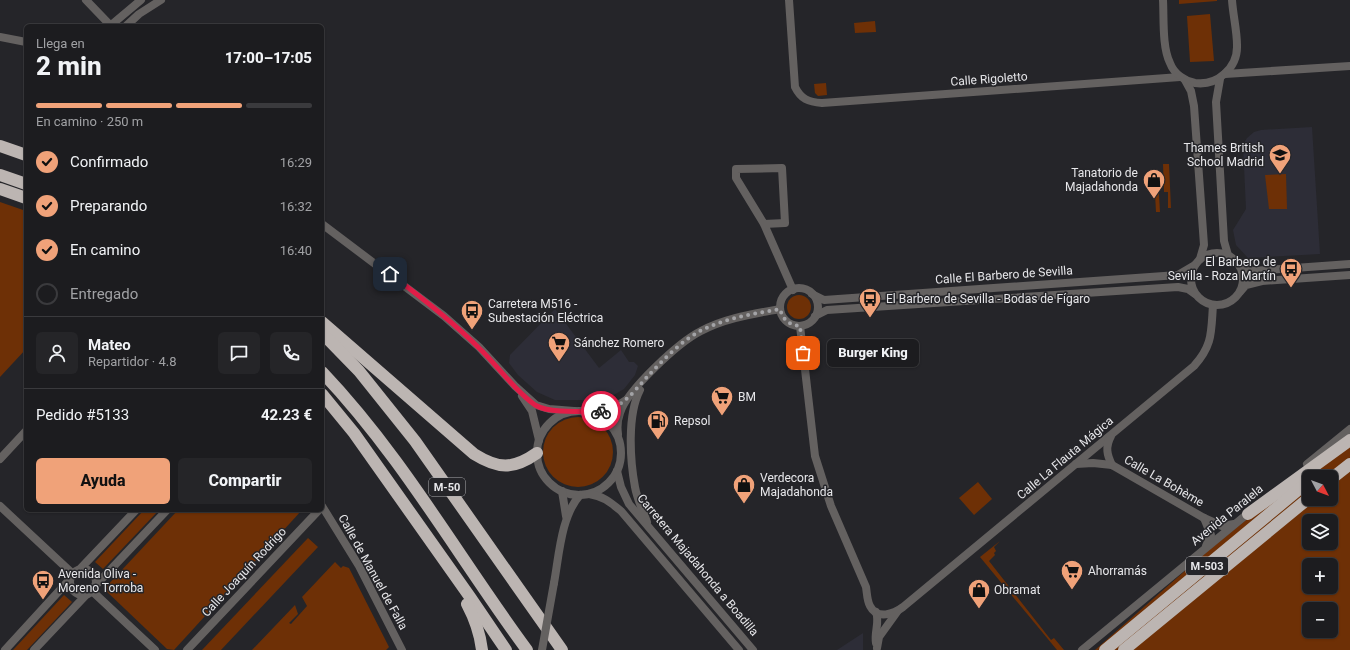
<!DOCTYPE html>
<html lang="es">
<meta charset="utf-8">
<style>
:root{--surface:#1c1c1f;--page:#252528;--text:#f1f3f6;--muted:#a0a1a4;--line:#3a3a3d;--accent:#f0a279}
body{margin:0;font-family:Roboto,sans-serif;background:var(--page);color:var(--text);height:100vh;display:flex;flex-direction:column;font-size:15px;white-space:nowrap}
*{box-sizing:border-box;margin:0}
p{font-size:13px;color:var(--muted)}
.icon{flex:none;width:22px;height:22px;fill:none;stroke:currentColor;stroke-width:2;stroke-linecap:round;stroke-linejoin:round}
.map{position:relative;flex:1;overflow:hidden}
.sheet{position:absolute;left:24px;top:24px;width:300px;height:488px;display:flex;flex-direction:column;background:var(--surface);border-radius:6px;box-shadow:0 1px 3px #0004,0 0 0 1px var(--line)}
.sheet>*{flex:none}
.needle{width:26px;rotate:131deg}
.fabs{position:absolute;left:1302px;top:470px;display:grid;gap:8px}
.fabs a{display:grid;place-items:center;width:36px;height:36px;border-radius:6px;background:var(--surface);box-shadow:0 1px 3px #0004,0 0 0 1px var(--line);font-size:20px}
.pin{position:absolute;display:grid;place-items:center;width:34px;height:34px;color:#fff;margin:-17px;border-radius:8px;box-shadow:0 2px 6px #0006}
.courier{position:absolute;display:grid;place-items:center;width:40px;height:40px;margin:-20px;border:3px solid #e11d48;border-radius:50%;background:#fff;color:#222;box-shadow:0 1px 5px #0007}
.bubble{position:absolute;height:28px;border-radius:6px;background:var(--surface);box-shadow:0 1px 3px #0004,0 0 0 1px var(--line);font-size:13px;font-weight:800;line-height:28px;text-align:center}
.headline em{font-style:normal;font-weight:800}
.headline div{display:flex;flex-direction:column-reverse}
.headline{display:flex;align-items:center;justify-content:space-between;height:68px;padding:0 12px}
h1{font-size:26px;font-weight:800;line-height:30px}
.bar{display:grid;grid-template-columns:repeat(4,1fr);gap:6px 4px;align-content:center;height:48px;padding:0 12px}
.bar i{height:5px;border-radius:3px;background:var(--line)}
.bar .on{background:var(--accent)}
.bar p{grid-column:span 4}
.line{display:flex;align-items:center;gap:10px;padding:0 12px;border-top:1px solid var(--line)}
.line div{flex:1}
.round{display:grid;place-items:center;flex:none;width:42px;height:42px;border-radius:6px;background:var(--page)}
ol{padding:0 12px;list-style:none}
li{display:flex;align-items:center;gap:12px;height:44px}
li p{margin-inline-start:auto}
li .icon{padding:4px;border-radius:50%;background:var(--accent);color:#111;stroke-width:4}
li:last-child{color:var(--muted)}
li i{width:22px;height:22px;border:2px solid var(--line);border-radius:50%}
.primary-button{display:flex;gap:8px;margin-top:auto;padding:8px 12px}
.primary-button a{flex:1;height:46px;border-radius:6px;background:var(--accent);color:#111;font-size:16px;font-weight:800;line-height:46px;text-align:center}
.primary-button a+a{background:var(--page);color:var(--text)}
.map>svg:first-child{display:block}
</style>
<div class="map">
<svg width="1350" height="650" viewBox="0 0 1350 650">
<rect width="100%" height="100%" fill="#252529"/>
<g fill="#2d2d37">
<path d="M 1312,127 L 1320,254 L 1248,258 L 1236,245 L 1233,230 L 1246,209 L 1243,145 L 1247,138 L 1254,132 L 1261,130 Z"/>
<path d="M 555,309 L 599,368 L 621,350 L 629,362 L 634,362 L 638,366 L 635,375 L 624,389 L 605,400 L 555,400 L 537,392 L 518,375 L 509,363 L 510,355 Z"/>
<path d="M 863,633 L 863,650 L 837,650 Z"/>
</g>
<g fill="#6e3006" fill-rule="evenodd">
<path d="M 1179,0 L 1217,0 L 1217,1 L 1179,4 Z"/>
<path d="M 1210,14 L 1214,61 L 1190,62 L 1187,16 Z"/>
<path d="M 875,21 L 876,32 L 855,33 L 854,23 Z"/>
<path d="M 826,83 L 827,95 L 818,96 L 815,93 L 814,84 Z"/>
<path d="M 1163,164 L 1169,164 L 1171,208 L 1168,208 L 1168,192 L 1164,192 Z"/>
<path d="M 1286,174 L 1287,209 L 1269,209 L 1265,175 Z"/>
<path d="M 1154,177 L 1158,177 L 1160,212 L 1156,212 Z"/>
<path d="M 0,202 L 26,211 L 26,349 L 0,377 Z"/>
<circle cx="799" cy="307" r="12"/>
<circle cx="578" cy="452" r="35"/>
<path d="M 1350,435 L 1350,650 L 1095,650 L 1203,555 ZM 1309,477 L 1331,477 L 1331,499 L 1309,499 ZM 1309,521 L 1331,521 L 1331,543 L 1309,543 ZM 1309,565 L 1331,565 L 1331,587 L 1309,587 ZM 1309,609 L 1331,609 L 1331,631 L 1309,631 Z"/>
<path d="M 978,482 L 992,499 L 974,515 L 959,498 Z"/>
<path d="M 144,510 L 159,510 L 103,569 L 95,562 Z"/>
<path d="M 178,510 L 302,510 L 174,650 L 167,649 L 104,589 Z"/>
<path d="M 308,538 L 318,547 L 221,650 L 202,650 Z"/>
<path d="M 1000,541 L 994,547 L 996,551 L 994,553 L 995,555 L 989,561 L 1051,640 L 1054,638 L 1064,650 L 1057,650 L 980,557 Z"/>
<path d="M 335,562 L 341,568 L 343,566 L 349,568 L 389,647 L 386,650 L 252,650 L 295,605 L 298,614 L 289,623 L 291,624 L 307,606 L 302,597 Z"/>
<path d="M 64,595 L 72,602 L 27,650 L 13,650 Z"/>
</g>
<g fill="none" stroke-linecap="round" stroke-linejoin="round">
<g stroke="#646160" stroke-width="8">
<path d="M 86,0 L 111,26"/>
<path d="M 789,0 L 795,87 C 801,99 808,102 822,103 L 1180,77"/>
<path d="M 1163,0 C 1164,18 1162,47 1170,63 C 1174,74 1185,81 1195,83 C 1217,86 1238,68 1237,45 C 1237,31 1233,15 1232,0"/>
<path d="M 110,26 L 141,0"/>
<path d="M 126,26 L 139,14 L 161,0"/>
<path d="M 0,37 L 26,42"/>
<path d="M 1225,74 L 1350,66"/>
<path d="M 1220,79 L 1216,102 L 1224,241 L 1228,255"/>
<path d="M 1185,80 L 1191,91 L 1194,106 L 1204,245 L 1200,259"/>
<path d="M 322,224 L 444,316 L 479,347 L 515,386 L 536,405 L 549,409 L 574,411"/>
<path d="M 764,224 L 785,223 L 782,168 L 736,169 L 736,178 L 764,224 L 793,290"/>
<circle cx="1217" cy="279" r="26"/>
<path d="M 1240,266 L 1253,271 L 1350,264"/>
<circle cx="799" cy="307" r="19"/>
<path d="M 1240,292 L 1246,285 L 1262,281 L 1350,275"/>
<path d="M 812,294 L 824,300 L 1178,275 L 1195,265"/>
<path d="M 815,316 L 827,310 L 1178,287 L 1188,289 L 1195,294"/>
<path d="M 800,326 L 815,456 L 831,506 L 866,587 C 867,593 867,601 870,606 C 877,620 894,614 903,607 L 1194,366 C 1213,345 1211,332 1213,305"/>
<path d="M 640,390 C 627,415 630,460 635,487 C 637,499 643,511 647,522"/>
<path d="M 522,396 L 532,411 L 539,440"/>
<path d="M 592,411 C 606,411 614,408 626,400"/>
<circle cx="579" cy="453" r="42"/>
<path d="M 618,434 C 617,427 617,421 620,413 C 627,390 679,342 701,331 C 725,318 753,314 780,309"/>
<path d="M 1111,436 C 1105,447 1107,455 1112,465"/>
<path d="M 0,459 L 26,431"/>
<path d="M 1076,464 L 1093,463 L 1112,465 L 1204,518 L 1222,526 L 1234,524"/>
<path d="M 1307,464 L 1350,429"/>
<path d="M 617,471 L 621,487 L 629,504 L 753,650"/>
<path d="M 562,491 L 566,516"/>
<path d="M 589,494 C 603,496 610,502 621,511 L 739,650"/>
<path d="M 0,506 L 73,574"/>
<path d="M 322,506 L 359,566 L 402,650"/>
<path d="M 1204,518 L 1211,535 L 1206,546"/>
<circle cx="83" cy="582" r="13"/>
<path d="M 79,570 L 136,510"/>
<path d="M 554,583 C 559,556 561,516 580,495"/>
<path d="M 95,586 L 167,510"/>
<path d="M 92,591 L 155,650"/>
<path d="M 876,643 C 874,632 880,622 876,612"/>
<path d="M 877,648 L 879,637 L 897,612"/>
<path d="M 5,650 L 70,579"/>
<path d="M 34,650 L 87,594"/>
<path d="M 187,650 L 319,510"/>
<path d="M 1082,650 L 1251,511"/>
</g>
<g stroke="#bcb5b2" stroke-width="12">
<path d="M 0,146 L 26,155"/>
<path d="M 0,175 L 26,184"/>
<path d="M 0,189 L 26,198"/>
<path d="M 322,322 L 474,454 C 498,469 513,470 537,453"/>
<path d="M 322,333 L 359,371 L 415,441 L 562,650"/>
<path d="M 322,372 C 402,456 459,558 527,650"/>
<path d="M 322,394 L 354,433 L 470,597 L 506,650"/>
<path d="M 1331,479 L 1350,464"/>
<path d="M 1248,514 L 1350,440"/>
<path d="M 467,604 C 475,619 480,633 482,650"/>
<path d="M 1105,650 L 1309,481"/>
<path d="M 1124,650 L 1309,498"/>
</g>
<path stroke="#646160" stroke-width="8" d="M 542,650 L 554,583"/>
</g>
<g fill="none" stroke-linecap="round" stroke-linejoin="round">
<path stroke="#a3a3a6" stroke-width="4" stroke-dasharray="0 7.2" d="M 601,411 C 622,409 634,391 647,377 C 662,361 680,342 700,331 C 725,318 753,314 780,309 C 783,320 789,325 800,326 L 803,353"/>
<path stroke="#e11d48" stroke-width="5" d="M 390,274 C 421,297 452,321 479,348 C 498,366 514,390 535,405 C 550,414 584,411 601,411"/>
</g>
<defs>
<g id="school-pin" transform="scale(1.15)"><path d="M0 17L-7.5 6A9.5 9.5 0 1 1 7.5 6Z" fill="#f0a279" stroke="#252529"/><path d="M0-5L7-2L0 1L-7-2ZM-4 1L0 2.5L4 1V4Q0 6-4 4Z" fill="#111"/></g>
<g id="shop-pin" transform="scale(1.15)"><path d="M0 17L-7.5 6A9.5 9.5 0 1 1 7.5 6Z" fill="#f0a279" stroke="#252529"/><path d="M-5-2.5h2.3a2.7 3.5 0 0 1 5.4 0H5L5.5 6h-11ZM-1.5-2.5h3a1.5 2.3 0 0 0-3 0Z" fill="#111"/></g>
<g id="bus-pin" transform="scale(1.15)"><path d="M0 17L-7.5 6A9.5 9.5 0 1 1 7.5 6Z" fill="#f0a279" stroke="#252529"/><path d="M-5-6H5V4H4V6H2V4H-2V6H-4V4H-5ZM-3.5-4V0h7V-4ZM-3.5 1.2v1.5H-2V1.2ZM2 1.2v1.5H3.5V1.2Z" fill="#111"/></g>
<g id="supermarket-pin" transform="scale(1.15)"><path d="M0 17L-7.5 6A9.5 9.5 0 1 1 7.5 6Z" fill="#f0a279" stroke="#252529"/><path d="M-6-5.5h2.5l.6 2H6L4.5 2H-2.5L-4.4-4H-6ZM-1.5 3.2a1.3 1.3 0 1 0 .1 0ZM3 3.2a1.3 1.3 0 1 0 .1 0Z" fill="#111"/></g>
<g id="fuel-pin" transform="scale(1.15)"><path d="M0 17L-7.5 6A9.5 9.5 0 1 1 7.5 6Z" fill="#f0a279" stroke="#252529"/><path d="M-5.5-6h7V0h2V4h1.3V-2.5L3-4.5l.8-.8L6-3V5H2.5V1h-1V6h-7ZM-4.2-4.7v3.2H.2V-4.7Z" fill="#111"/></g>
</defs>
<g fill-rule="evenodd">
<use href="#school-pin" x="1280" y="155"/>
<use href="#shop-pin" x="1154" y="180"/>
<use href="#bus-pin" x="1291" y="269"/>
<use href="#bus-pin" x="870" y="299"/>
<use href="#bus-pin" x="472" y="311"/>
<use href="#supermarket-pin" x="559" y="343"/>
<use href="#supermarket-pin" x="722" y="397"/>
<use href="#fuel-pin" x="658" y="421"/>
<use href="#shop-pin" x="744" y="485"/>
<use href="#supermarket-pin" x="1072" y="571"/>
<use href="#bus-pin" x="43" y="581"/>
<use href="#shop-pin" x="979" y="590"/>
</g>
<g text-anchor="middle" stroke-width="3" stroke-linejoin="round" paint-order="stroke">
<g fill="#252529" stroke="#adadb0" stroke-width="1">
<rect x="429" y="478" width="36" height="18" rx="3"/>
<rect x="1186" y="557" width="42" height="18" rx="3"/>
</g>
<g font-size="11" font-weight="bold" fill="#e7e7ea">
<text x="447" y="491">M-50</text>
<text x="1207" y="570">M-503</text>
</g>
<g font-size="12" fill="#e7e7ea" stroke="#252529">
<text transform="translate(989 79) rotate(-4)" y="4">Calle Rigoletto</text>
<text transform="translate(1004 275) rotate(-4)" y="4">Calle El Barbero de Sevilla</text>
<text transform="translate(1065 458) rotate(-40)" y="4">Calle La Flauta Mágica</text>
<text transform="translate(1164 481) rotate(30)" y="4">Calle La Bohème</text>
<text transform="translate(1227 515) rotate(-39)" y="4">Avenida Paralela</text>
<text transform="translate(698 565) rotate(50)" y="4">Carretera Majadahonda a Boadilla</text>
<text transform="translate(244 572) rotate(-47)" y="4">Calle Joaquín Rodrigo</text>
<text transform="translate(373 572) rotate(61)" y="4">Calle de Manuel de Falla</text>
</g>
<g font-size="12" fill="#e7e7ea" stroke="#252529" text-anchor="start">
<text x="1264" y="152" text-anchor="end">Thames British<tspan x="1264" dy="14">School Madrid</tspan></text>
<text x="1138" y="177" text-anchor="end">Tanatorio de<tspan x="1138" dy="14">Majadahonda</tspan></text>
<text x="1276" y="266" text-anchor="end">El Barbero de<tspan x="1276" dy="14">Sevilla - Roza Martín</tspan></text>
<text x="886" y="303">El Barbero de Sevilla - Bodas de Fígaro</text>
<text x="488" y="308">Carretera M516 -<tspan x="488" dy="14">Subestación Eléctrica</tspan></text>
<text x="574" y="347">Sánchez Romero</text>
<text x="738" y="401">BM</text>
<text x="674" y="425">Repsol</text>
<text x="760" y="482">Verdecora<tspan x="760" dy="14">Majadahonda</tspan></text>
<text x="1088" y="575">Ahorramás</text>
<text x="58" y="578">Avenida Oliva -<tspan x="58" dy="14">Moreno Torroba</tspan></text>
<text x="994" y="594">Obramat</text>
</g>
</g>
</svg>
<div class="fabs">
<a><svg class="needle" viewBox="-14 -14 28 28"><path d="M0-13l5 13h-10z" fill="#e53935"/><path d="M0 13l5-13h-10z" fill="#a0a1a4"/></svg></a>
<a><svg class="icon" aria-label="layers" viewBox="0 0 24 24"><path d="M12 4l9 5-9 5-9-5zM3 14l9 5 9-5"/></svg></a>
<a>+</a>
<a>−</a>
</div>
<div class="pin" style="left:803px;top:353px;background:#ea580c"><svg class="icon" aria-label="bag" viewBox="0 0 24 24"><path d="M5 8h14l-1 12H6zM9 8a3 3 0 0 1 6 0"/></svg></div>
<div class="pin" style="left:390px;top:274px;background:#1f2937"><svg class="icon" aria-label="home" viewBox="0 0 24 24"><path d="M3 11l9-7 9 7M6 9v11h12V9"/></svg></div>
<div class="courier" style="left:601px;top:411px"><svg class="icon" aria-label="bike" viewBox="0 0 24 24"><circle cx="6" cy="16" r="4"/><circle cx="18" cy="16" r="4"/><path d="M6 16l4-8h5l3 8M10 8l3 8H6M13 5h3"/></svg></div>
<div class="bubble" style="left:827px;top:339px;width:92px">Burger King</div>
<section class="sheet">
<div class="headline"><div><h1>2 min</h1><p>Llega en</p></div><em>17:00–17:05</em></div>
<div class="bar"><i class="on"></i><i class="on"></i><i class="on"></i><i></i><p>En camino · 250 m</p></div>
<ol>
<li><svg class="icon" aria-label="check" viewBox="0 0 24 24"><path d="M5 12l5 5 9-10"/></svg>Confirmado<p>16:29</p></li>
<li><svg class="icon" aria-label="check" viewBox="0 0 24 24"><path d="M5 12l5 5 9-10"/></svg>Preparando<p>16:32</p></li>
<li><svg class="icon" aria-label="check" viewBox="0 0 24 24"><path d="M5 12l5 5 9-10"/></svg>En camino<p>16:40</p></li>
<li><i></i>Entregado</li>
</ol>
<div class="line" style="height:72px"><a class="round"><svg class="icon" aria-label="person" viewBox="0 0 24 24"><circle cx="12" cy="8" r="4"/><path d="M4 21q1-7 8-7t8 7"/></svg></a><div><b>Mateo</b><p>Repartidor · 4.8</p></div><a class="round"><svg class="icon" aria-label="chat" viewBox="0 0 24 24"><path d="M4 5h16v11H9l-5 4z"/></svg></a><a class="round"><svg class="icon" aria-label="phone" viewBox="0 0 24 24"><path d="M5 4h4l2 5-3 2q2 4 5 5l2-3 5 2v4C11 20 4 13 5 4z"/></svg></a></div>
<div class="line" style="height:52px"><div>Pedido #5133</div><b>42.23 €</b></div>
<div class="primary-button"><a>Ayuda</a><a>Compartir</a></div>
</section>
</div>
